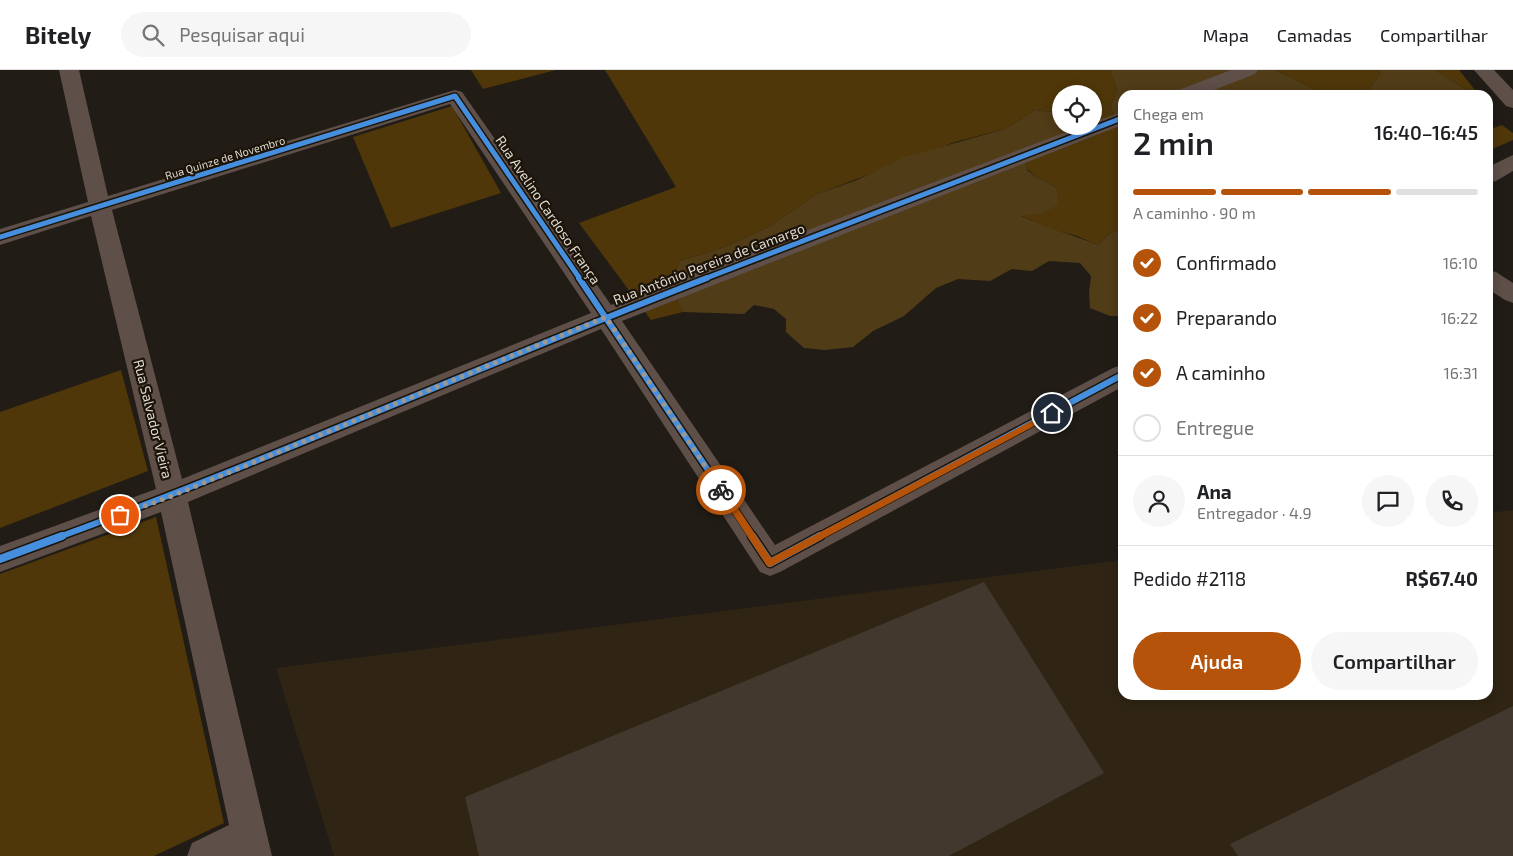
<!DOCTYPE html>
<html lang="pt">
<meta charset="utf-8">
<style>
:root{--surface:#fff;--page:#f6f6f6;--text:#202124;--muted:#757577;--line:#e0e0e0;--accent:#b45309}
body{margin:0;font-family:"Exo 2",sans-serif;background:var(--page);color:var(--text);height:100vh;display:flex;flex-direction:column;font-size:19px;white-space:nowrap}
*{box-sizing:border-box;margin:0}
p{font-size:16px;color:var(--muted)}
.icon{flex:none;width:28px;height:28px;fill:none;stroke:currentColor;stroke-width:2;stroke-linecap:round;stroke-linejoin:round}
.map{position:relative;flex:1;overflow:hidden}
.panel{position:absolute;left:1118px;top:20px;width:375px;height:610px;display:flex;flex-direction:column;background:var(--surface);border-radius:15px;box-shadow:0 2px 12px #0003}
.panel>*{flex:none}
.buttons{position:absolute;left:1052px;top:15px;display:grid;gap:10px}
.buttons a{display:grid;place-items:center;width:50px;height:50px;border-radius:50%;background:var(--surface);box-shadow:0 2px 12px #0003;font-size:25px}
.pin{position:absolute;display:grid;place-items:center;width:42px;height:42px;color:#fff;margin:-21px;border:2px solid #fff;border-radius:50%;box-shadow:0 1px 5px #0007}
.courier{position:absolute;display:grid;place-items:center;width:50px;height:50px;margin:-25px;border:4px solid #b45309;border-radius:50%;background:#fff;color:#222;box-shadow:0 1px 6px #0007}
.headline em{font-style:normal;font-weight:600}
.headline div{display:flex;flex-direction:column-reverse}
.headline{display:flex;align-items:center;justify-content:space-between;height:85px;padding:0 15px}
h1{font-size:32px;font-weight:600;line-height:38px}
.bar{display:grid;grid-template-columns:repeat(4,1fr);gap:8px 5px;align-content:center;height:60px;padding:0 15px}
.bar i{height:6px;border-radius:4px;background:var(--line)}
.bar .current{background:var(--accent)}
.bar p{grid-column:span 4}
.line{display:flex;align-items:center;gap:12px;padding:0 15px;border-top:1px solid var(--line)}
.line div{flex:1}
.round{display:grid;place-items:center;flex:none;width:52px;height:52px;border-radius:26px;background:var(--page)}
ol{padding:0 15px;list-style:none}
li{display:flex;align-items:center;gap:15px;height:55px}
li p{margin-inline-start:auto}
li .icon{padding:5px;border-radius:50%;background:var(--accent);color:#fff;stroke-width:4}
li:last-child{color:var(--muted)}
li i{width:28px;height:28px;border:2px solid var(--line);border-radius:50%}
.button{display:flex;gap:10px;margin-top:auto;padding:10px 15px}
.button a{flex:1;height:58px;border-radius:30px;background:var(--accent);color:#fff;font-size:20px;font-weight:600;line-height:58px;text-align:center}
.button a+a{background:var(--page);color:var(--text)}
header{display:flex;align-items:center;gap:30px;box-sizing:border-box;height:70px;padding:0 25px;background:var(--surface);border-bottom:1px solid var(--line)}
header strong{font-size:24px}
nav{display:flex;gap:28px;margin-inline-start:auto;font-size:18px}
.search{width:350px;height:45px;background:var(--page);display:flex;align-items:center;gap:12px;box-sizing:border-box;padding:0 18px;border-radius:28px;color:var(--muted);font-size:19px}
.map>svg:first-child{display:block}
</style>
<header>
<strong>Bitely</strong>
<div class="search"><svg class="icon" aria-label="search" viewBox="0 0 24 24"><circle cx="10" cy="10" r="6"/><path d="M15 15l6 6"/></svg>Pesquisar aqui</div>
<nav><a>Mapa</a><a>Camadas</a><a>Compartilhar</a></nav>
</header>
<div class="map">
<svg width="1513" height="786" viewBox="0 0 1513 786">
<rect width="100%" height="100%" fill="#211c16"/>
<path fill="#302514" d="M 1513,440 L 1513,786 L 334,786 L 276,598 L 1122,490 L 1122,625 L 1488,625 L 1488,443 Z"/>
<g fill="#4f3709">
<path d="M 471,0 L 556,0 L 483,19 Z"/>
<path d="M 605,0 L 1110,0 L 1117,20 L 1110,38 L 1120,56 L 1122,58 L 1122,158 L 1109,164 L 1098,175 L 1077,166 L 1046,158 L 1021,145 L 1057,118 L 1038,108 L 1027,99 L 1026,86 L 1065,77 L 1075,56 L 1094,56 L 1094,24 L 1061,24 L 1061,43 L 1035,40 L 1005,59 L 955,72 L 817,124 L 767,158 L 722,178 L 680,191 L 670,216 L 683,242 L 651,250 L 579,153 L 676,117 Z"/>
<path d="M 1276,0 L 1379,0 L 1380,4 L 1365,25 L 1327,25 Z"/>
<path d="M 1435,0 L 1459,0 L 1479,25 L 1475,25 Z"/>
<path d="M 452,36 L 501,123 L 391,158 L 353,67 Z"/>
<path d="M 1502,55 L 1513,63 L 1513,70 L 1488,81 L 1488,60 Z"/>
<path d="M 121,300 L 148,401 L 0,458 L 0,342 Z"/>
<path d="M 156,447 L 224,753 L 154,786 L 0,786 L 0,504 Z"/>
</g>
<g fill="#513c18">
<path d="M 1110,0 L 1276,0 L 1327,25 L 1122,25 L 1122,58 L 1120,56 L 1110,38 L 1117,20 Z"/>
<path d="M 1379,0 L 1435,0 L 1475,25 L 1365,25 L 1380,4 Z"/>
<path d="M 1035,40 L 1061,43 L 1061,56 L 1075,56 L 1065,77 L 1026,86 L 1027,100 L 1038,108 L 1057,118 L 1058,135 L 1041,144 L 1022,146 C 1047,159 1072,164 1098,175 L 1109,164 L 1122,158 L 1122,246 L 1110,246 L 1090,238 L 1089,222 L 1091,206 L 1080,193 L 1049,191 L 1032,201 L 1012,199 L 990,211 L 958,209 L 936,218 L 904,246 L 873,261 L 853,277 L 825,280 L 804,278 L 786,262 L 786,249 L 774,239 L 754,235 L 744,244 L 683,242 L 670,216 L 680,191 L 722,178 L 767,158 L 817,124 L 857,110 L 905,87 L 1005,59 Z"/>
</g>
<g fill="#43382d">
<path d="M 984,512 L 1104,703 L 949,786 L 479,786 L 465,727 Z"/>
<path d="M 1513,636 L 1513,786 L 1238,786 L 1230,774 Z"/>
</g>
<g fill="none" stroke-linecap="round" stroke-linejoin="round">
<g fill="#5e4f48" fill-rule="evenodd">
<path d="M 59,0 L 79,0 L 108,126 L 448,22 L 455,20 L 462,22 L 611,235 L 1082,56 L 1094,56 L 1094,52 L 1122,42 L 1122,55 L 622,251 L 775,475 L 1113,298 L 1122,295 L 1122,317 L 780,502 L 770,506 L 760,502 L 601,259 L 188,432 L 272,786 L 187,786 L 192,773 L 229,755 L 161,442 L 0,502 L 0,476 L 156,419 L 91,146 L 0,175 L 0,159 L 88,132 ZM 450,34 L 591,243 L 182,409 L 112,140 Z"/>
<path d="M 1231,0 L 1258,0 L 1255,4 L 1201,25 L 1173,25 L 1176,21 Z"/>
<path d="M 1474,0 L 1494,0 L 1513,20 L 1513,38 L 1506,36 Z"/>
<path d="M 1513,85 L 1513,101 L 1496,111 L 1488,113 L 1488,97 Z"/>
<path d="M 1488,200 L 1496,202 L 1513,213 L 1513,233 L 1505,230 L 1488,219 Z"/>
</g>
<g stroke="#1c1409" stroke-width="8">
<g id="cycleway-far2">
<path d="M 0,167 L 455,26 L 580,209"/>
<path d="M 704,209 L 1122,48"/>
</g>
</g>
<g stroke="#1c1409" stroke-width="9">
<g id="cycleway-far1">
<path d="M 579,208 L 753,467"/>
<path d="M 59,467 C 277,387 490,292 707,208"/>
<path d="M 818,467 L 1122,305"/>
</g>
</g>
<g stroke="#1c1409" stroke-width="11">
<g id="cycleway">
<path d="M 752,466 L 770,493 L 820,466"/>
<path d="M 0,489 L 62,466"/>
</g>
</g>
<use href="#cycleway-far2" stroke="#468fdf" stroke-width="5"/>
<use href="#cycleway-far1" stroke="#468fdf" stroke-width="6"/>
<use href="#cycleway" stroke="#468fdf" stroke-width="8"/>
</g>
<path fill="#b45309" d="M 1052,340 L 1055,341 L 1055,345 L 770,497 L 767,496 L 717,420 L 718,417 L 724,417 L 771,488 Z"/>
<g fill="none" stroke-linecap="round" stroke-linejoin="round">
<path stroke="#9c9890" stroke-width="5" stroke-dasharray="0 9" d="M 120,445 L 172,426 L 606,247 L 721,420"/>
</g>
<g text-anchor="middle" stroke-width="4.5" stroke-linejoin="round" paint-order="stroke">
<g font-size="11" fill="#dfdad2" stroke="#1c1409">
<text transform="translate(225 88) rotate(-17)" y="4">Rua Quinze de Novembro</text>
</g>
<g font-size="14" fill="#dfdad2" stroke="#1c1409">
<text transform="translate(548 140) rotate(56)" y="5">Rua Avelino Cardoso França</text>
<text transform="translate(709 194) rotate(-21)" y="5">Rua Antônio Pereira de Camargo</text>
<text transform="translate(153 349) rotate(76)" y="5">Rua Salvador Vieira</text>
</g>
</g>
</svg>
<div class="buttons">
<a><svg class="icon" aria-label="locate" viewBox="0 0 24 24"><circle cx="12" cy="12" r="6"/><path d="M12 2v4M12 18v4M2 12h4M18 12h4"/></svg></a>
</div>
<div class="pin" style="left:120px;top:445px;background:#ea580c"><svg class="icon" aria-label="bag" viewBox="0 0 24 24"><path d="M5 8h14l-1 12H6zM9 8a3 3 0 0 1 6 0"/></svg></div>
<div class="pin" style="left:1052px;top:343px;background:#1f2937"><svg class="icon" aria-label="home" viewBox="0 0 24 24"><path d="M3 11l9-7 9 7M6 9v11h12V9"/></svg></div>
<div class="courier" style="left:721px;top:420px"><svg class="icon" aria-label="bike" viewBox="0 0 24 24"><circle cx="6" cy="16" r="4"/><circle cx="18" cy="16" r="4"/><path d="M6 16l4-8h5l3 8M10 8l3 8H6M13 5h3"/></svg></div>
<section class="panel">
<div class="headline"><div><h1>2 min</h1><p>Chega em</p></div><em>16:40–16:45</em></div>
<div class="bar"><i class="current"></i><i class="current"></i><i class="current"></i><i></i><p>A caminho · 90 m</p></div>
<ol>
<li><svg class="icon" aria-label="check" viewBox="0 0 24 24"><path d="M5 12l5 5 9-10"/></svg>Confirmado<p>16:10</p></li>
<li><svg class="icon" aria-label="check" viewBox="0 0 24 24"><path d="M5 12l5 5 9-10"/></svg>Preparando<p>16:22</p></li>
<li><svg class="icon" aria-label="check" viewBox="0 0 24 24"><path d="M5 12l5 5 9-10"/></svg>A caminho<p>16:31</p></li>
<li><i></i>Entregue</li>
</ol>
<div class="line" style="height:90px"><a class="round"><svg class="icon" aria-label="person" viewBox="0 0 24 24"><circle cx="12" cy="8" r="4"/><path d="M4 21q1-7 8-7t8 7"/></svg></a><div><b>Ana</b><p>Entregador · 4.9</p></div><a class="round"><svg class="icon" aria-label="chat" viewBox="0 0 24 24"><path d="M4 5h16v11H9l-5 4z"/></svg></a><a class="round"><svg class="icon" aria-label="phone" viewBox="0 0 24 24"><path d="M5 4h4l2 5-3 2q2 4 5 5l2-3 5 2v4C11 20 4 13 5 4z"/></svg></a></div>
<div class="line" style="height:65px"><div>Pedido #2118</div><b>R$67.40</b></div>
<div class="button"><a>Ajuda</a><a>Compartilhar</a></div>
</section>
</div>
